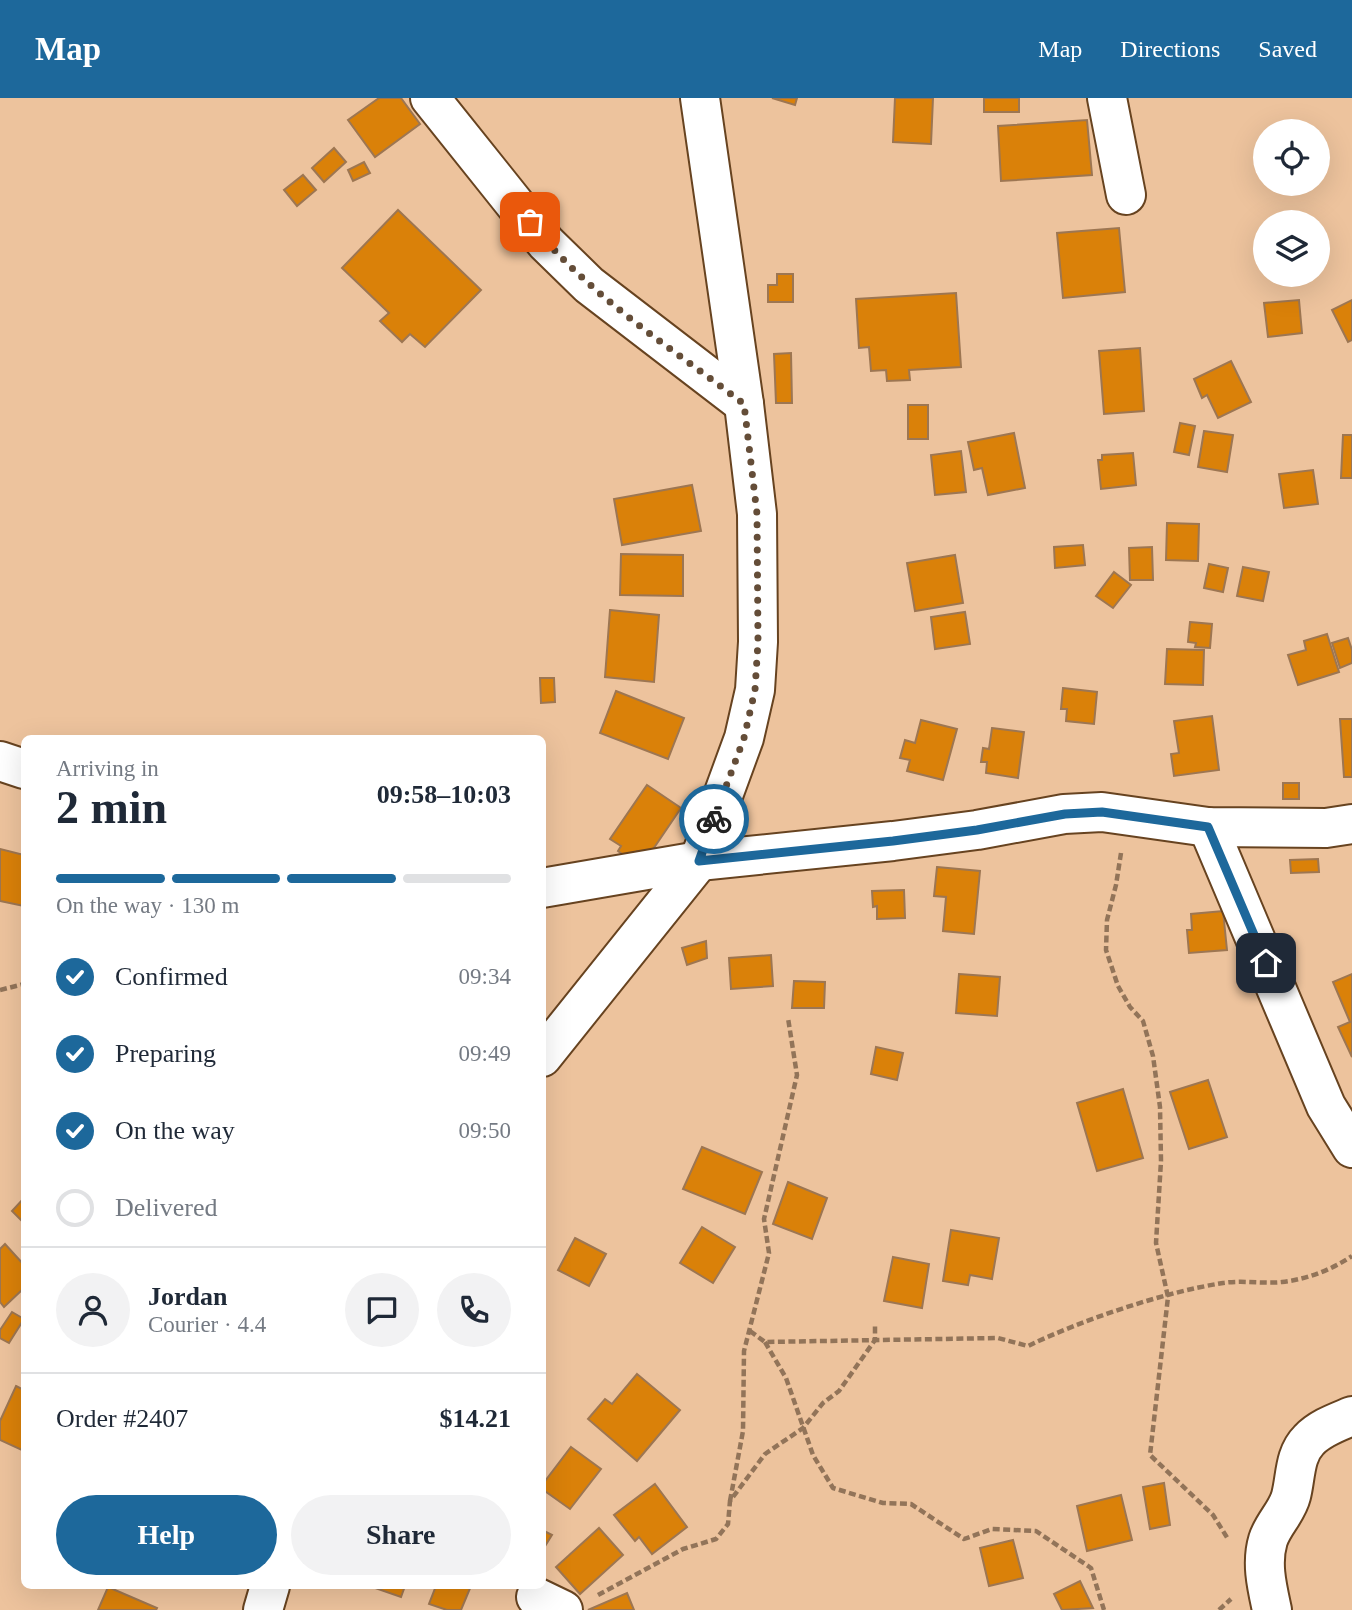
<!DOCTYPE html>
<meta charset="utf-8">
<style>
:root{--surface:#fff;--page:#f2f2f3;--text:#1f2937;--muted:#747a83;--line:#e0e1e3;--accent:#1d689b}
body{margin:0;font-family:Georgia,serif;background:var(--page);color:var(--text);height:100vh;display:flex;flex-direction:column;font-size:26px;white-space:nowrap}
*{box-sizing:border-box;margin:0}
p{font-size:23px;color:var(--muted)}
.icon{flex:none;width:38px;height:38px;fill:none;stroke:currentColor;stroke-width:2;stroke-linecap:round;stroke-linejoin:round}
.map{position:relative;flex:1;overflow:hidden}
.side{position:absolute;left:21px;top:637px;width:525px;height:854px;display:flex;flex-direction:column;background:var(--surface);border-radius:10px;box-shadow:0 7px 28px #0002}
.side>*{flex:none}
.buttons{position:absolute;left:1253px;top:21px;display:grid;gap:14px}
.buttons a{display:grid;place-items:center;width:77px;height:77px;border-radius:50%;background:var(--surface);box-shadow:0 7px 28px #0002;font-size:35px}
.pin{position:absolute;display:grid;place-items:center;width:60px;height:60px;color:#fff;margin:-30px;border-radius:14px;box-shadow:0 4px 10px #0006}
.courier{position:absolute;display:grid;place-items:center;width:70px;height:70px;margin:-35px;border:5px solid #1d689b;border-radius:50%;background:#fff;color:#222;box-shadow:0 2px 9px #0007}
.headline em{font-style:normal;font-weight:700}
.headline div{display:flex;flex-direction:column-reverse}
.headline{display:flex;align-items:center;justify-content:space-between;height:119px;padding:0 35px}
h1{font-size:46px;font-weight:700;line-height:52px}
.bar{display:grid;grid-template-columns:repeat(4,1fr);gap:10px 7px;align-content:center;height:84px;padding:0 35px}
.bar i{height:9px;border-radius:5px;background:var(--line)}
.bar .active{background:var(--accent)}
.bar p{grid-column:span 4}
.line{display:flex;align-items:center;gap:18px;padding:0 35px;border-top:2px solid var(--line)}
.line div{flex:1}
.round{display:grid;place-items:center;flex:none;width:74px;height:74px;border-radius:37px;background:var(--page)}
ol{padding:0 35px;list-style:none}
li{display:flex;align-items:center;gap:21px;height:77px}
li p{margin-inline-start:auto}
li .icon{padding:7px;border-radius:50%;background:var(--accent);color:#fff;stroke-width:4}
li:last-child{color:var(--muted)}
li i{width:38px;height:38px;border:4px solid var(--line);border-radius:50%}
.action{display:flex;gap:14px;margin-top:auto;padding:14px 35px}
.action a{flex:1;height:80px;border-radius:42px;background:var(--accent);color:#fff;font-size:28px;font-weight:700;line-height:80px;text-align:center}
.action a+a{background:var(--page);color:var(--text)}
header{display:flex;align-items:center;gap:42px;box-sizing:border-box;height:98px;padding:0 35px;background:var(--accent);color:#fff}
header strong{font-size:33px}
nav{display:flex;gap:38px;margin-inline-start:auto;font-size:24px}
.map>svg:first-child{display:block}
</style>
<header>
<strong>Map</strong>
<nav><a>Map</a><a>Directions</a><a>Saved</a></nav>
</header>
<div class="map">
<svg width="1352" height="1512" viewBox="0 0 1352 1512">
<rect width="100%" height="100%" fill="#edc39d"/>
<g fill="#da8109" stroke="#9d7652" stroke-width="2">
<path d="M 379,0 L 401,0 L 420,26 L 375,59 L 348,22 Z"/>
<path d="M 772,0 L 797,0 L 795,7 Z"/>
<path d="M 895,0 L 933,0 L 931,46 L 893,44 Z"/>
<rect x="984" y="0" width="35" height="14"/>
<path d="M 1087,22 L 1092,77 L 1001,83 L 998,28 Z"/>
<path d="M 334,50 L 346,64 L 324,84 L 312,70 Z"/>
<path d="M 364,64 L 370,75 L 353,83 L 348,72 Z"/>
<path d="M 303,77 L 316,92 L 297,108 L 284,92 Z"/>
<path d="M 398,112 L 481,192 L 425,249 L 410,236 L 402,244 L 380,223 L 389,215 L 342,170 Z"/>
<path d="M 1119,130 L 1125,194 L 1063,200 L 1057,135 Z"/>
<path d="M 777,176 L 793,176 L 793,204 L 768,204 L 768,187 L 777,187 Z"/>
<path d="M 956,195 L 961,269 L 909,272 L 910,282 L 887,283 L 886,272 L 871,273 L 869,249 L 859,250 L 856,201 Z"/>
<path d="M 1299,202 L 1302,235 L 1268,239 L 1264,205 Z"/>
<path d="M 1352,202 L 1352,242 L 1348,244 L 1332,212 Z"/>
<path d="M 1140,250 L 1144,313 L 1104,316 L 1099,253 Z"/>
<path d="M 791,255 L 792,305 L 776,305 L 774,256 Z"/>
<path d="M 1231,263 L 1251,304 L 1218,320 L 1207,297 L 1202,300 L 1194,281 Z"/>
<rect x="908" y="307" width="20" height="34"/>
<path d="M 1180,325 L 1195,328 L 1189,357 L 1174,354 Z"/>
<path d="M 1204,333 L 1233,337 L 1227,374 L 1198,369 Z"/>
<path d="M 1014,335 L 1025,390 L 988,397 L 982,370 L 974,372 L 968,344 Z"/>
<path d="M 1343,337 L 1352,337 L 1352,380 L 1341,380 Z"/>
<path d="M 961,353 L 966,394 L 935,397 L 931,357 Z"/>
<path d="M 1133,355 L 1136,387 L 1101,391 L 1098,362 L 1102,362 L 1102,357 Z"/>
<path d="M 1313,372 L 1318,406 L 1284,410 L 1279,376 Z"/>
<path d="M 692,387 L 701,433 L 622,447 L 614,401 Z"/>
<path d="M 1167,425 L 1199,426 L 1198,463 L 1166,462 Z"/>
<path d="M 1083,447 L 1085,467 L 1055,470 L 1054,449 Z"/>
<path d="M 1152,449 L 1153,482 L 1130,482 L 1129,450 Z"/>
<path d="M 621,456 L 683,457 L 683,498 L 620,497 Z"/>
<path d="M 955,457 L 963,505 L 915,513 L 907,465 Z"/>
<path d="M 1209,466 L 1228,470 L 1223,494 L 1204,490 Z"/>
<path d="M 1243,469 L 1269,474 L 1263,503 L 1237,498 Z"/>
<path d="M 1114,474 L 1131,487 L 1113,510 L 1096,498 Z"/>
<path d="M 610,512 L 659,517 L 654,584 L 605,579 Z"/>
<path d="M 965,514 L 970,546 L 935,551 L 931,519 Z"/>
<path d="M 1190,524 L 1212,526 L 1210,550 L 1195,549 L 1196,545 L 1188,544 Z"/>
<path d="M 1327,536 L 1339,574 L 1298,587 L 1288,557 L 1306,552 L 1304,543 Z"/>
<path d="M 1348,540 L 1352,552 L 1352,565 L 1340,570 L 1332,545 Z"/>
<path d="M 1167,551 L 1204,552 L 1203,587 L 1165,586 Z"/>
<path d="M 540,580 L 554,580 L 555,604 L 541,605 Z"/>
<path d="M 1063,590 L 1097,594 L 1094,626 L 1066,623 L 1067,611 L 1061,611 Z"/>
<path d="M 616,593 L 684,620 L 668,661 L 600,635 Z"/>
<path d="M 1212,618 L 1219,672 L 1174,678 L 1171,656 L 1179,655 L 1174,623 Z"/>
<path d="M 1340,621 L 1352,621 L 1352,679 L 1344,679 Z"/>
<path d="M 921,622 L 957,631 L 943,682 L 907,673 L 910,662 L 900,660 L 905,642 L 915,645 Z"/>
<path d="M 992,630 L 1024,634 L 1018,680 L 986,675 L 987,664 L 981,664 L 983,650 L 989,651 Z"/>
<rect x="1283" y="685" width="16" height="16"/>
<path d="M 647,687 L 681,710 L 647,760 L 637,753 L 630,762 L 618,753 L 621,748 L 610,741 Z"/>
<path d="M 0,751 L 24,757 L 24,808 L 0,803 Z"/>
<path d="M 1318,761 L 1319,774 L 1291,775 L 1290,762 Z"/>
<path d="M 937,769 L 980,773 L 974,836 L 943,833 L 946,799 L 934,798 Z"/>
<path d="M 904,792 L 905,820 L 877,821 L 877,808 L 873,809 L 872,793 Z"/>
<path d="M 1223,813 L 1227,852 L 1189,855 L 1187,832 L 1192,832 L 1191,816 Z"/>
<path d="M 706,843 L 707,860 L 687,867 L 682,850 Z"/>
<path d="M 771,857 L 773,888 L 731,891 L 729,860 Z"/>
<path d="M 959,876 L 1000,879 L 997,918 L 956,915 Z"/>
<path d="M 1352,876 L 1352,959 L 1338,929 L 1350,924 L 1333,884 Z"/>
<path d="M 794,883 L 825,884 L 824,910 L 792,910 Z"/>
<path d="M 876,949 L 903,955 L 897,982 L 871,976 Z"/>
<path d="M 1208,982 L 1227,1039 L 1189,1051 L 1170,994 Z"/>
<path d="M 1123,991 L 1143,1060 L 1097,1073 L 1077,1005 Z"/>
<path d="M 702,1049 L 762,1074 L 745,1116 L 683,1091 Z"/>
<path d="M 788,1084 L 827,1100 L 812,1141 L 773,1126 Z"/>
<path d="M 24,1100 L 24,1125 L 12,1113 Z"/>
<path d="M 702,1129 L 735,1149 L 713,1185 L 680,1165 Z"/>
<path d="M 951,1132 L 999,1140 L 992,1181 L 970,1177 L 968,1187 L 943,1183 Z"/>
<path d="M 575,1140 L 606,1156 L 589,1188 L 558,1172 Z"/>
<path d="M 5,1146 L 24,1167 L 24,1190 L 4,1209 L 0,1204 L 0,1151 Z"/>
<path d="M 893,1159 L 929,1166 L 922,1210 L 884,1203 Z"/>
<path d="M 12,1214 L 24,1221 L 9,1245 L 0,1240 L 0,1232 Z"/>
<path d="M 637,1276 L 680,1312 L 637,1363 L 588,1321 L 605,1301 L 612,1306 Z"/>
<path d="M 16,1288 L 24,1292 L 24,1353 L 0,1342 L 0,1323 Z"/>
<path d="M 571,1349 L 601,1371 L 570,1411 L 542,1391 L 542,1387 Z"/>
<path d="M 1164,1385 L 1170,1427 L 1150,1431 L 1143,1389 Z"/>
<path d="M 655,1386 L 687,1429 L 652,1456 L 639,1439 L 635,1443 L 614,1417 Z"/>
<path d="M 1121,1397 L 1132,1442 L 1087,1453 L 1077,1408 Z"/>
<path d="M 599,1430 L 623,1457 L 580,1496 L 556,1469 Z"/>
<path d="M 542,1432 L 552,1437 L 542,1453 Z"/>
<path d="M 1013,1442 L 1023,1480 L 989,1488 L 980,1450 Z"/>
<path d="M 1080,1483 L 1093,1510 L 1062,1512 L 1054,1496 Z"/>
<path d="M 376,1488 L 405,1488 L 401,1499 L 375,1490 Z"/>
<path d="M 436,1488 L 471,1488 L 461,1512 L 447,1512 L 429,1506 Z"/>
<path d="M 108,1489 L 157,1510 L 156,1512 L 98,1512 Z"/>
<path d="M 627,1495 L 634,1512 L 588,1512 Z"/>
</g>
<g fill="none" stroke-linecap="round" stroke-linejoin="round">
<g stroke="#674320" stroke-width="42">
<g id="minor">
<path d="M 430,0 L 546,145 L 589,187 L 744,306"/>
<path d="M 1107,0 L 1126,97"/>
<path d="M 0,663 L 24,671"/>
<path d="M 1208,729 L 1326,1008 L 1352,1050"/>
<path d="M 542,790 L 699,763 L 893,743 L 977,732 L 1064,716 L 1102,714 L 1208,729 L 1326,730 L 1352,726"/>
<path d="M 542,959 L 699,763 L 744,640 L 755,592 L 758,544 L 757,416 L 744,306 L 700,0"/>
<path d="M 536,1499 L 563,1512"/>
<path d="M 263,1512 L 270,1488"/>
<path d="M 1272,1512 C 1267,1489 1261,1465 1268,1442 C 1273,1426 1287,1414 1291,1398 C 1296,1379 1294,1357 1309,1342 C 1320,1330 1338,1324 1352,1318"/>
</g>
</g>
<g stroke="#927459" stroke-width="4.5" stroke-dasharray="7 3.5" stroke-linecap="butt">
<path d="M 1121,755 L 1116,787 L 1107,822 L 1106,852 L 1118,888 L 1130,909 L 1143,923 L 1153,958 L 1160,1009 L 1161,1063 L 1156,1145 L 1168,1199 L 1150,1357 L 1213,1417 L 1228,1441"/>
<path d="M 0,892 L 24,886"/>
<path d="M 750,1233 L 765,1244 L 998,1240 L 1028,1248 C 1082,1222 1164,1194 1223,1185 C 1243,1182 1263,1186 1282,1184 C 1308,1181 1331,1172 1352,1158"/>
<path d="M 765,1244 L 786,1280 L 813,1357 L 833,1390 L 883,1405 L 911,1406 L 964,1441 L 992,1431 L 1036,1433 L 1091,1470 L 1104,1512"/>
<path d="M 730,1403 L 743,1333 L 744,1253 L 769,1155 L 764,1121 L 797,977 L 788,920"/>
<path d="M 598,1497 L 683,1451 L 716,1441 L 728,1426 L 730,1403 L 765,1356 L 803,1330 L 823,1305 L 839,1293 L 875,1242 L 875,1226"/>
<path d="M 1219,1512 L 1231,1501"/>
</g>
<use href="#minor" stroke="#fff" stroke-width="38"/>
</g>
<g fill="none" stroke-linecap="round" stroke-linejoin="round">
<path stroke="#644d38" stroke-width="7" stroke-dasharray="0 12.6" d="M 530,124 C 588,197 670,249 744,306 L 757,416 L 758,544 L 755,592 L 744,640 L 714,721"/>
<path stroke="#1d689b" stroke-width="9" d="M 714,721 L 699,763 L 893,743 L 977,732 L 1065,716 L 1102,714 L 1208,729 L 1266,865"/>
</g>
</svg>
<div class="buttons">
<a><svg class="icon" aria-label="locate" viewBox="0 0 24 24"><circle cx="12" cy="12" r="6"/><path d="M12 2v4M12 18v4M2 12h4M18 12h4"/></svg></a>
<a><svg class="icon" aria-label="layers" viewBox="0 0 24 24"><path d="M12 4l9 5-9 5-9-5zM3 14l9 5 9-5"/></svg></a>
</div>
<div class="pin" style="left:530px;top:124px;background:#ea580c"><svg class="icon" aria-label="bag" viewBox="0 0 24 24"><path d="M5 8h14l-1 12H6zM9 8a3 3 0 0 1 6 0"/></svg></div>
<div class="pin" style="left:1266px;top:865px;background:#1f2937"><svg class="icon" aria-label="home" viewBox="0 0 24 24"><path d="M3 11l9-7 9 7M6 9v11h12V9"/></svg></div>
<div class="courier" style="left:714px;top:721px"><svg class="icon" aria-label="bike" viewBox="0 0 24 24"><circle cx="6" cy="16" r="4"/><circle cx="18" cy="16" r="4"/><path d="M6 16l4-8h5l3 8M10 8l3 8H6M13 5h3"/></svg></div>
<section class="side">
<div class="headline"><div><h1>2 min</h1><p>Arriving in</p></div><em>09:58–10:03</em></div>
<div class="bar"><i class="active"></i><i class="active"></i><i class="active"></i><i></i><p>On the way · 130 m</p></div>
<ol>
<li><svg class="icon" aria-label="check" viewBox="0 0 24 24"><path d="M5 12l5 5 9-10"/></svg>Confirmed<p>09:34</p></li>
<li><svg class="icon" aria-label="check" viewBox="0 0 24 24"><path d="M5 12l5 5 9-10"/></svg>Preparing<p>09:49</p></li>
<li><svg class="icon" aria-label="check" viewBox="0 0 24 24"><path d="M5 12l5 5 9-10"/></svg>On the way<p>09:50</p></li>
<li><i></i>Delivered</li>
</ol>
<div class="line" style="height:126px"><a class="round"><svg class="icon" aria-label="person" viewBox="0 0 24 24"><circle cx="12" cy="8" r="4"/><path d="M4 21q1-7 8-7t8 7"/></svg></a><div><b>Jordan</b><p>Courier · 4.4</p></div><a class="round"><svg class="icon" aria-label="chat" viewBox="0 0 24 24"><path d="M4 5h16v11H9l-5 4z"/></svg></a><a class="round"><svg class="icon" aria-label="phone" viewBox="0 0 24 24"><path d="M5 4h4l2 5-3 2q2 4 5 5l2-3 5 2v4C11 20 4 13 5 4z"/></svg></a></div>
<div class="line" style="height:91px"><div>Order #2407</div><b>$14.21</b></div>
<div class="action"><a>Help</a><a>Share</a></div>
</section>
</div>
